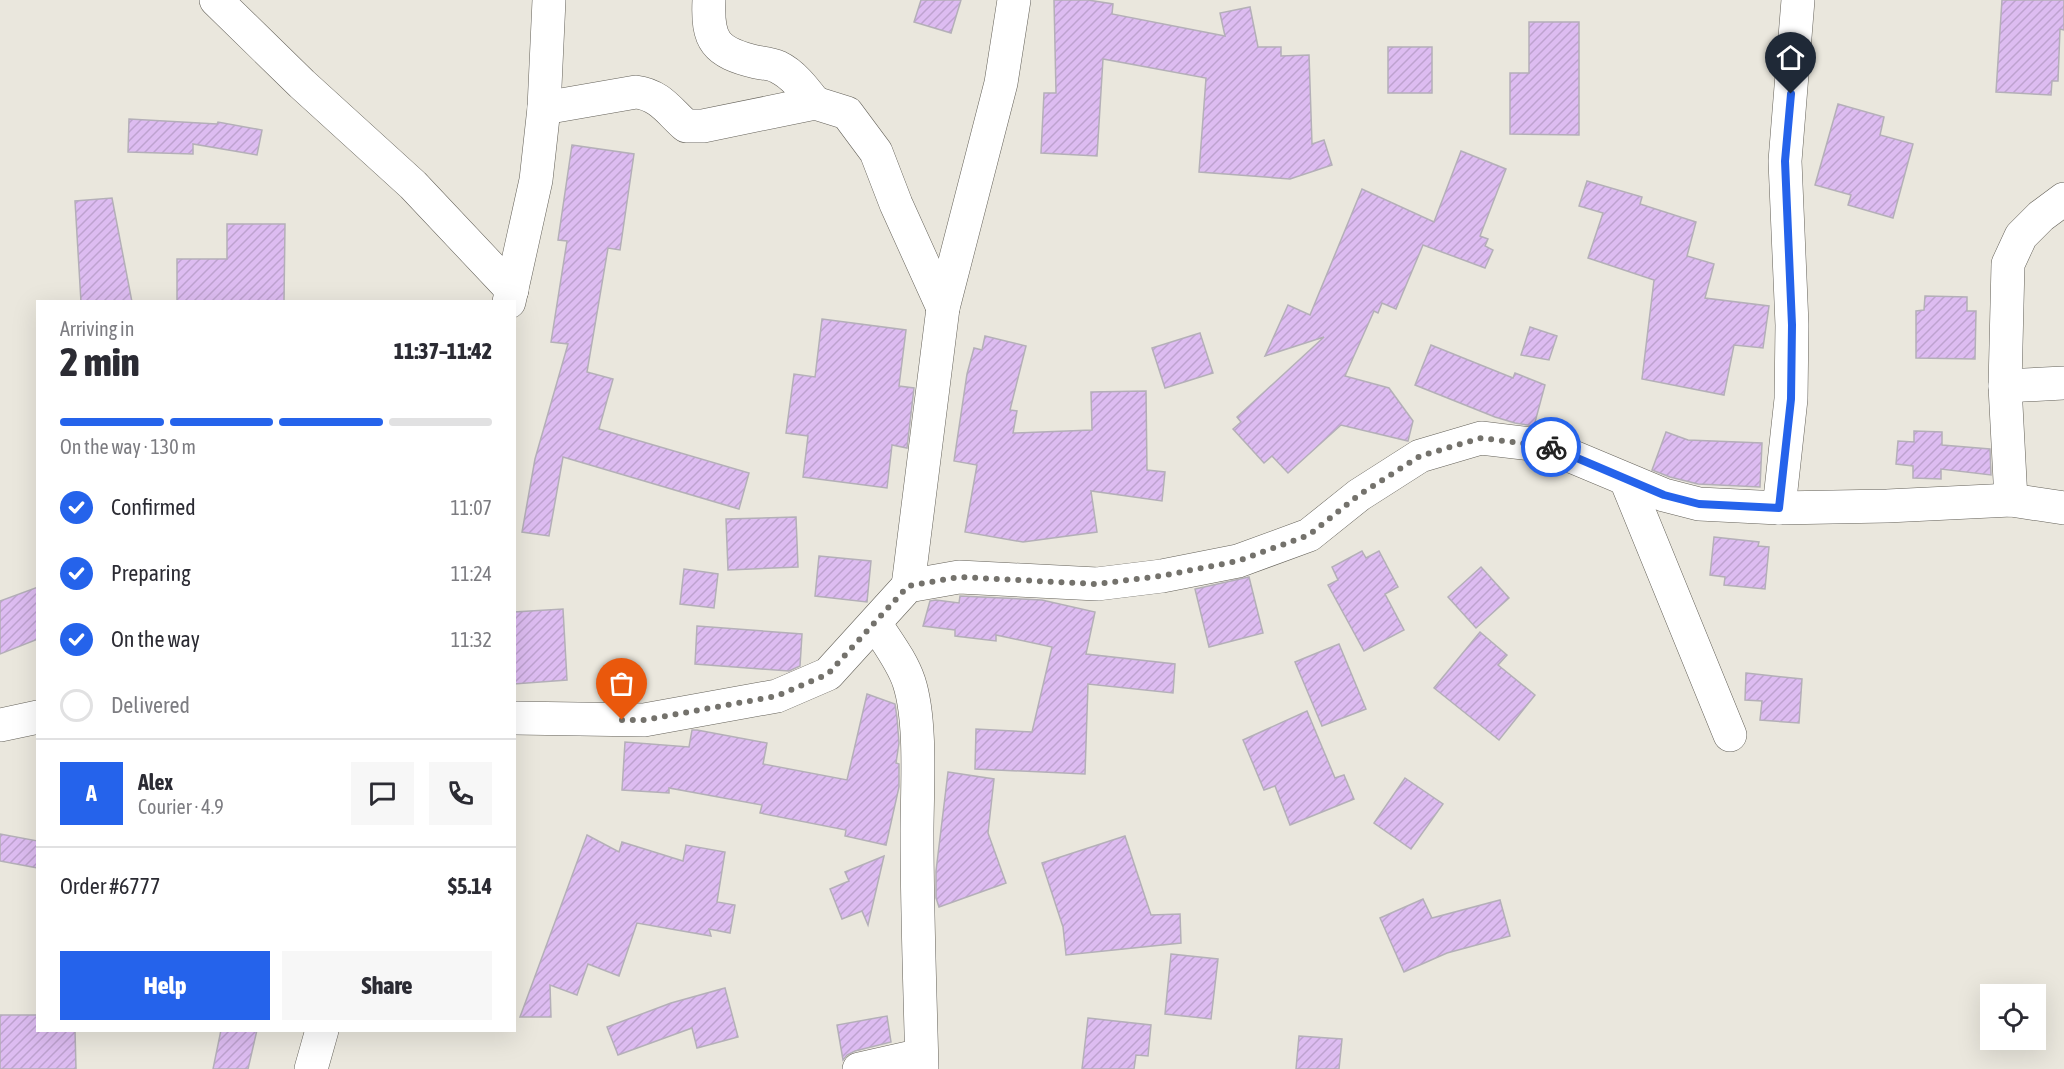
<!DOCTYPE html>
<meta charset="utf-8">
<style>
:root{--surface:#fff;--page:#f7f7f7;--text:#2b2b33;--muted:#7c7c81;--line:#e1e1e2;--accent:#2563eb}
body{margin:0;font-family:"Asap Condensed",sans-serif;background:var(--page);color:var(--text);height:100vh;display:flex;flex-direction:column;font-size:22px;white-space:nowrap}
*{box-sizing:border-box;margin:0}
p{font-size:20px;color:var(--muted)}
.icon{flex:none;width:33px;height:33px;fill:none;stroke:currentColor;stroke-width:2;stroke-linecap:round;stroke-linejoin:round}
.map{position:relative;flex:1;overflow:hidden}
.side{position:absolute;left:36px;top:300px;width:480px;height:732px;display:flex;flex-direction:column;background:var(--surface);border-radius:0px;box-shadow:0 6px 24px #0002}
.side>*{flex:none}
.buttons{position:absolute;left:1980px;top:984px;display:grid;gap:12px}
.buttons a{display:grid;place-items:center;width:66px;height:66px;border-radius:0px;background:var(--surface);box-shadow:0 6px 24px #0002;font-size:30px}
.pin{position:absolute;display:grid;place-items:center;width:51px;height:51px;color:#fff;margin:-62px -26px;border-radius:50% 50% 50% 0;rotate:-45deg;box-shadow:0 0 6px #0007}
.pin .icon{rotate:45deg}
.courier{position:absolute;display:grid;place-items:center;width:60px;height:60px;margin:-30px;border:4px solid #2563eb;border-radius:50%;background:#fff;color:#222;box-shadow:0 2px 8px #0007}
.summary em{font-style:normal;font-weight:800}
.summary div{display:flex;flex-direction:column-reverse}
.summary{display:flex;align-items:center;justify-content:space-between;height:102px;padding:0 24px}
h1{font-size:39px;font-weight:800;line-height:45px}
.bar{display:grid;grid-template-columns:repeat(4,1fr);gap:9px 6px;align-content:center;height:72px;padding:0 24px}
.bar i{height:8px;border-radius:4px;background:var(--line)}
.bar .current{background:var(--accent)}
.bar p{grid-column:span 4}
.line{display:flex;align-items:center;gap:15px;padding:0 24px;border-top:2px solid var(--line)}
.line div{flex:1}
.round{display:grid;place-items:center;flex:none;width:63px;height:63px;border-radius:0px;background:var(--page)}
ol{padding:0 24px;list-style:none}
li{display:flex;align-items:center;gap:18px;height:66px}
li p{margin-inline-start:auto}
li .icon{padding:6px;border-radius:50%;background:var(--accent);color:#fff;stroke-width:4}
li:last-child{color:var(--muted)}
li i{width:33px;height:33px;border:3px solid var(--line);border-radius:50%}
.primary-button{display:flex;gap:12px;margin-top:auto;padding:12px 24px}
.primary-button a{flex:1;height:69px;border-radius:0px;background:var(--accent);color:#fff;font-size:24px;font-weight:800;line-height:69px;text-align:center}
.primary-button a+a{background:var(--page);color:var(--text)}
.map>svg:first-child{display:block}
</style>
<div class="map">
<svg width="2064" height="1069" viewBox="0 0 2064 1069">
<defs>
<pattern id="building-hatch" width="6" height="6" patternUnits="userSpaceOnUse" patternTransform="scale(1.5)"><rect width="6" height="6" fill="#ddbcf1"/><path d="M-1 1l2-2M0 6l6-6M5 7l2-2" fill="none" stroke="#bea2cf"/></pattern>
</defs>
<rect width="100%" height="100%" fill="#eae7dd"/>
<g fill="url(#building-hatch)" stroke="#b4afb8" stroke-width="1.5">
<path d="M 921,0 L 961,0 L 951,33 L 914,22 Z"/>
<path d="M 1054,0 L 1088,0 L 1113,4 L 1112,14 L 1225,36 L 1220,13 L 1250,7 L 1258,47 L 1281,47 L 1281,56 L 1309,55 L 1312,144 L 1324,140 L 1332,165 L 1290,179 L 1199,172 L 1206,78 L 1103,59 L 1097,156 L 1041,153 L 1044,93 L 1056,93 Z"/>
<path d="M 2002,0 L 2064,0 L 2064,30 L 2060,29 L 2058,81 L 2052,81 L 2051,95 L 1996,92 Z"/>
<path d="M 1529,22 L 1579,22 L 1579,135 L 1510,134 L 1510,73 L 1529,73 Z"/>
<rect x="1388" y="47" width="44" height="46"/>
<path d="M 1838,104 L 1884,117 L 1880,135 L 1913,144 L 1893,218 L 1848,205 L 1851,195 L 1815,185 Z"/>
<path d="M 129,119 L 217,124 L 218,122 L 262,130 L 257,155 L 193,144 L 193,154 L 128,152 Z"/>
<path d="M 572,145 L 634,154 L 620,250 L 608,248 L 587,372 L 613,379 L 599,429 L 749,473 L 739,509 L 563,457 L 549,536 L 522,532 L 535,459 L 568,344 L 551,342 L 567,241 L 558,240 Z"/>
<path d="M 1461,151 L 1506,169 L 1480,236 L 1488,239 L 1485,246 L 1493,250 L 1485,268 L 1423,245 L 1396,309 L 1382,303 L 1378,313 L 1374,311 L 1345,376 L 1389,388 L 1413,421 L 1408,441 L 1341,425 L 1288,473 L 1272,456 L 1264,463 L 1233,429 L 1241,422 L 1237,417 L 1324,337 L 1265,356 L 1288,305 L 1310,315 L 1362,189 L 1434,222 Z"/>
<path d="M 1587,181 L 1642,197 L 1640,204 L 1696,222 L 1687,256 L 1714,264 L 1705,298 L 1769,306 L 1763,348 L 1734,345 L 1724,395 L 1642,379 L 1654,280 L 1588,258 L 1603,213 L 1579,206 Z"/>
<path d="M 112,198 L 132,302 L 81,302 L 75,201 Z"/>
<path d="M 227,224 L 285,224 L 284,302 L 177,302 L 177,259 L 227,259 Z"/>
<path d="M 1925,296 L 1967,297 L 1967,311 L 1976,311 L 1975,359 L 1916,358 L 1916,311 L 1924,310 Z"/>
<path d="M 822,319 L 906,330 L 899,386 L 914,388 L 907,448 L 892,445 L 887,488 L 803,477 L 808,436 L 786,433 L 794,374 L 815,377 Z"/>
<path d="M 1530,327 L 1557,336 L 1549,360 L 1521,355 Z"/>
<path d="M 1200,333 L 1213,373 L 1165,388 L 1152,348 Z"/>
<path d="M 985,336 L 1026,346 L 1010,410 L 1017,411 L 1013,433 L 1092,430 L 1091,392 L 1146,391 L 1147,470 L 1165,472 L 1162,501 L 1091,491 L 1097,532 L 1023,542 L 965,532 L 977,465 L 954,461 L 967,374 L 974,348 L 982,350 Z"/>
<path d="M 1431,345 L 1513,378 L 1515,373 L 1545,385 L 1534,426 L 1515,423 L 1495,417 L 1415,385 Z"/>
<path d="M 1914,431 L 1942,432 L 1942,445 L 1990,449 L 1991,475 L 1941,469 L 1941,479 L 1913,478 L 1913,466 L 1896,464 L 1898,441 L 1914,442 Z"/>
<path d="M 1666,432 L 1688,440 L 1762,443 L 1760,487 L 1698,484 L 1670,477 L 1652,470 Z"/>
<path d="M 796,517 L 798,567 L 728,570 L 726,519 Z"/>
<path d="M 1714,537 L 1759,542 L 1758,546 L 1769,547 L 1765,589 L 1724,585 L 1725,577 L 1710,575 Z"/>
<path d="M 1362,551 L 1366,558 L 1379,551 L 1398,587 L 1385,594 L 1404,630 L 1364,651 L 1328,585 L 1338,580 L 1332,567 Z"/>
<path d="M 819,556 L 871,561 L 867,602 L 815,596 Z"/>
<path d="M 1481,567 L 1509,598 L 1476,628 L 1448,597 Z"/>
<path d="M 684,569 L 718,574 L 714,608 L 680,604 Z"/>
<path d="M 1249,577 L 1263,633 L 1209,647 L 1195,589 Z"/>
<path d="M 38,587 L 38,639 L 0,654 L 0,601 Z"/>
<path d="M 960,596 L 1042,600 L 1095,612 L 1086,654 L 1175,664 L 1173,693 L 1088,684 L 1085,774 L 975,769 L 976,729 L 1032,732 L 1052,647 L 996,635 L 996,641 L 955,636 L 955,630 L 923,626 L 930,601 L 936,600 L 959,603 Z"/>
<path d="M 563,609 L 567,680 L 514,684 L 514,612 Z"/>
<path d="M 697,626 L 802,634 L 800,666 L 789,671 L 695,664 Z"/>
<path d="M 1480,632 L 1507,655 L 1498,665 L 1535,695 L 1499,740 L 1434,688 Z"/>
<path d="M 1339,644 L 1366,709 L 1322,726 L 1295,662 Z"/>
<path d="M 1746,673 L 1802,679 L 1799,723 L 1760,720 L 1762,701 L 1745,700 Z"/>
<path d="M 867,694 L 895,704 L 897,718 L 899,743 L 896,763 L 899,764 L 899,787 L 886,845 L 845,836 L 846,830 L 760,813 L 762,805 L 669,788 L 669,793 L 622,790 L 625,742 L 689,747 L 692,730 L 697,730 L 767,743 L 763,764 L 847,780 Z"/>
<path d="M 1307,711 L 1335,778 L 1344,775 L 1354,799 L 1290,825 L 1275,786 L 1264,790 L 1243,740 Z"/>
<path d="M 948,772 L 994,779 L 988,833 L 1006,883 L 939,907 L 936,898 L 936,871 Z"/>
<path d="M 1405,778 L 1443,804 L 1411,849 L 1374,823 Z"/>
<path d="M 0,834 L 38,841 L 38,868 L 0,861 Z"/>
<path d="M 587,835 L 619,852 L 622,842 L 683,861 L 686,845 L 725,852 L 717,902 L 735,905 L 730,933 L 709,929 L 711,936 L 637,923 L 619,976 L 588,964 L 577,995 L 550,985 L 551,1017 L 520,1017 Z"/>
<path d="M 1125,836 L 1151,915 L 1180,914 L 1181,943 L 1066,955 L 1063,927 L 1042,863 Z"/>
<path d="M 884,856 L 868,925 L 862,911 L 842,919 L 830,889 L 849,881 L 845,872 Z"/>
<path d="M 1423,899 L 1432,918 L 1500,900 L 1510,936 L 1447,953 L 1404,972 L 1380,918 Z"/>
<path d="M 1171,954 L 1218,959 L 1211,1019 L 1165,1014 Z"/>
<path d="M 725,988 L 738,1037 L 697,1048 L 692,1028 L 618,1055 L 607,1027 L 671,1003 Z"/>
<path d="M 0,1015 L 38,1015 L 38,1030 L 75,1030 L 76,1069 L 0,1069 Z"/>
<path d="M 887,1016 L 891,1042 L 855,1051 L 847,1055 L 843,1060 L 837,1025 Z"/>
<path d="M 1088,1018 L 1151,1025 L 1148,1056 L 1136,1055 L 1134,1069 L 1082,1069 Z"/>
<path d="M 221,1030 L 257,1030 L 248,1069 L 213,1069 Z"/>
<path d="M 1299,1036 L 1342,1039 L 1339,1069 L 1296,1069 Z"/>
</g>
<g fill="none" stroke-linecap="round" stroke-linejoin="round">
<g stroke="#646159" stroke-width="34">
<g id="street">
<path d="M 216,0 L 302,84 L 413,185 L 512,290"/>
<path d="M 709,0 C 707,41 715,52 756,62 C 763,63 772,64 778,67 C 793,74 805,90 815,103"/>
<path d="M 544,108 L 636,92 C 660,95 669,111 686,126 L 703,126 L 815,103 L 847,113 L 876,152 L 896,204 L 943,308"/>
<path d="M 509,302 L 536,180 L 544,108 L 549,0"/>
<path d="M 2005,386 L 2064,383"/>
<path d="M 1626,480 L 1730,735"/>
<path d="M 2011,500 L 2005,386 L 2008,264 L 2021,236 L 2041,216 L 2064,199"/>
<path d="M 1779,508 L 1791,399 L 1792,325 L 1785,161 L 1798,0"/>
<path d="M 908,586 L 943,308 L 1001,83 L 1014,0"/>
<path d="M 875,623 C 887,642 902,661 909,682 C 922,722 917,790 917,832 C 917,911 920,990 922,1069"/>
<path d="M 514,718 L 644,720 L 777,696 L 828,674 L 908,586 L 959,577 L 1097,584 L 1162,576 L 1238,561 L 1309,535 L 1359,495 L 1420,456 L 1481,438 L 1547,446 L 1664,495 L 1699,504 L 1779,508 L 1887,506 L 2011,500 L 2064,508"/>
<path d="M 0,725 L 38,717"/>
<path d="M 311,1069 L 322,1030"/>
<path d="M 859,1069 L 921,1055"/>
</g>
</g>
<use href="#street" stroke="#fff" stroke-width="33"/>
</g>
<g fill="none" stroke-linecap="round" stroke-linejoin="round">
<path stroke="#74726c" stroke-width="6" stroke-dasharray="0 10.8" d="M 622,720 L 644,720 L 777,696 L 828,674 L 908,586 L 959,577 L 1096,584 L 1161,576 L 1238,561 L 1309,535 L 1359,495 L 1420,456 L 1481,438 L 1551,447"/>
<path stroke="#2563eb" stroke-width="8" d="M 1551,447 L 1664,495 L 1699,504 L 1779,508 L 1791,399 L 1792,325 L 1785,161 L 1791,94"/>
</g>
</svg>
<div class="buttons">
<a><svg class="icon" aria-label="locate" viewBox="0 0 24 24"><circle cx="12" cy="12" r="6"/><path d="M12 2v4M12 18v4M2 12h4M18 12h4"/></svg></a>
</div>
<div class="pin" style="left:622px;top:720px;background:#ea580c"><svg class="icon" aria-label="bag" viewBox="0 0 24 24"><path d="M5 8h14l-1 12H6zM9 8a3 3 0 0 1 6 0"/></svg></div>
<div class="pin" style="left:1791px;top:94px;background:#1f2937"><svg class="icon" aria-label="home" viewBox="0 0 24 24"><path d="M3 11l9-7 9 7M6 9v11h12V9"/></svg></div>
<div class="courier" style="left:1551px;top:447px"><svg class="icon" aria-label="bike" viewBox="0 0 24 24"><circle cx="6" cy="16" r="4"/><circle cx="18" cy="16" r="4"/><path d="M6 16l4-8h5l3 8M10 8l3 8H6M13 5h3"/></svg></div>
<section class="side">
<div class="summary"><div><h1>2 min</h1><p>Arriving in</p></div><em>11:37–11:42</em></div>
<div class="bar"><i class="current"></i><i class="current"></i><i class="current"></i><i></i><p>On the way · 130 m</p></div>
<ol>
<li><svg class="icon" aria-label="check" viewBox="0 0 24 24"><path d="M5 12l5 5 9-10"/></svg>Confirmed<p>11:07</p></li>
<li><svg class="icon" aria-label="check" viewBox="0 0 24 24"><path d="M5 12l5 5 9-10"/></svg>Preparing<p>11:24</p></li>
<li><svg class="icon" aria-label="check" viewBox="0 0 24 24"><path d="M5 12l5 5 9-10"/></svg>On the way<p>11:32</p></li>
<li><i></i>Delivered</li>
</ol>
<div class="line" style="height:108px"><b class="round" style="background:var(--accent);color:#fff">A</b><div><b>Alex</b><p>Courier · 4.9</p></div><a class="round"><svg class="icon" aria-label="chat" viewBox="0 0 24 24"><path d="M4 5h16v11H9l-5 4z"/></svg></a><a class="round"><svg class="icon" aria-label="phone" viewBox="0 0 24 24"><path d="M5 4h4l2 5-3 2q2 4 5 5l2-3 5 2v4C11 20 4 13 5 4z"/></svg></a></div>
<div class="line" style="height:78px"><div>Order #6777</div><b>$5.14</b></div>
<div class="primary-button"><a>Help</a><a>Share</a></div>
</section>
</div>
